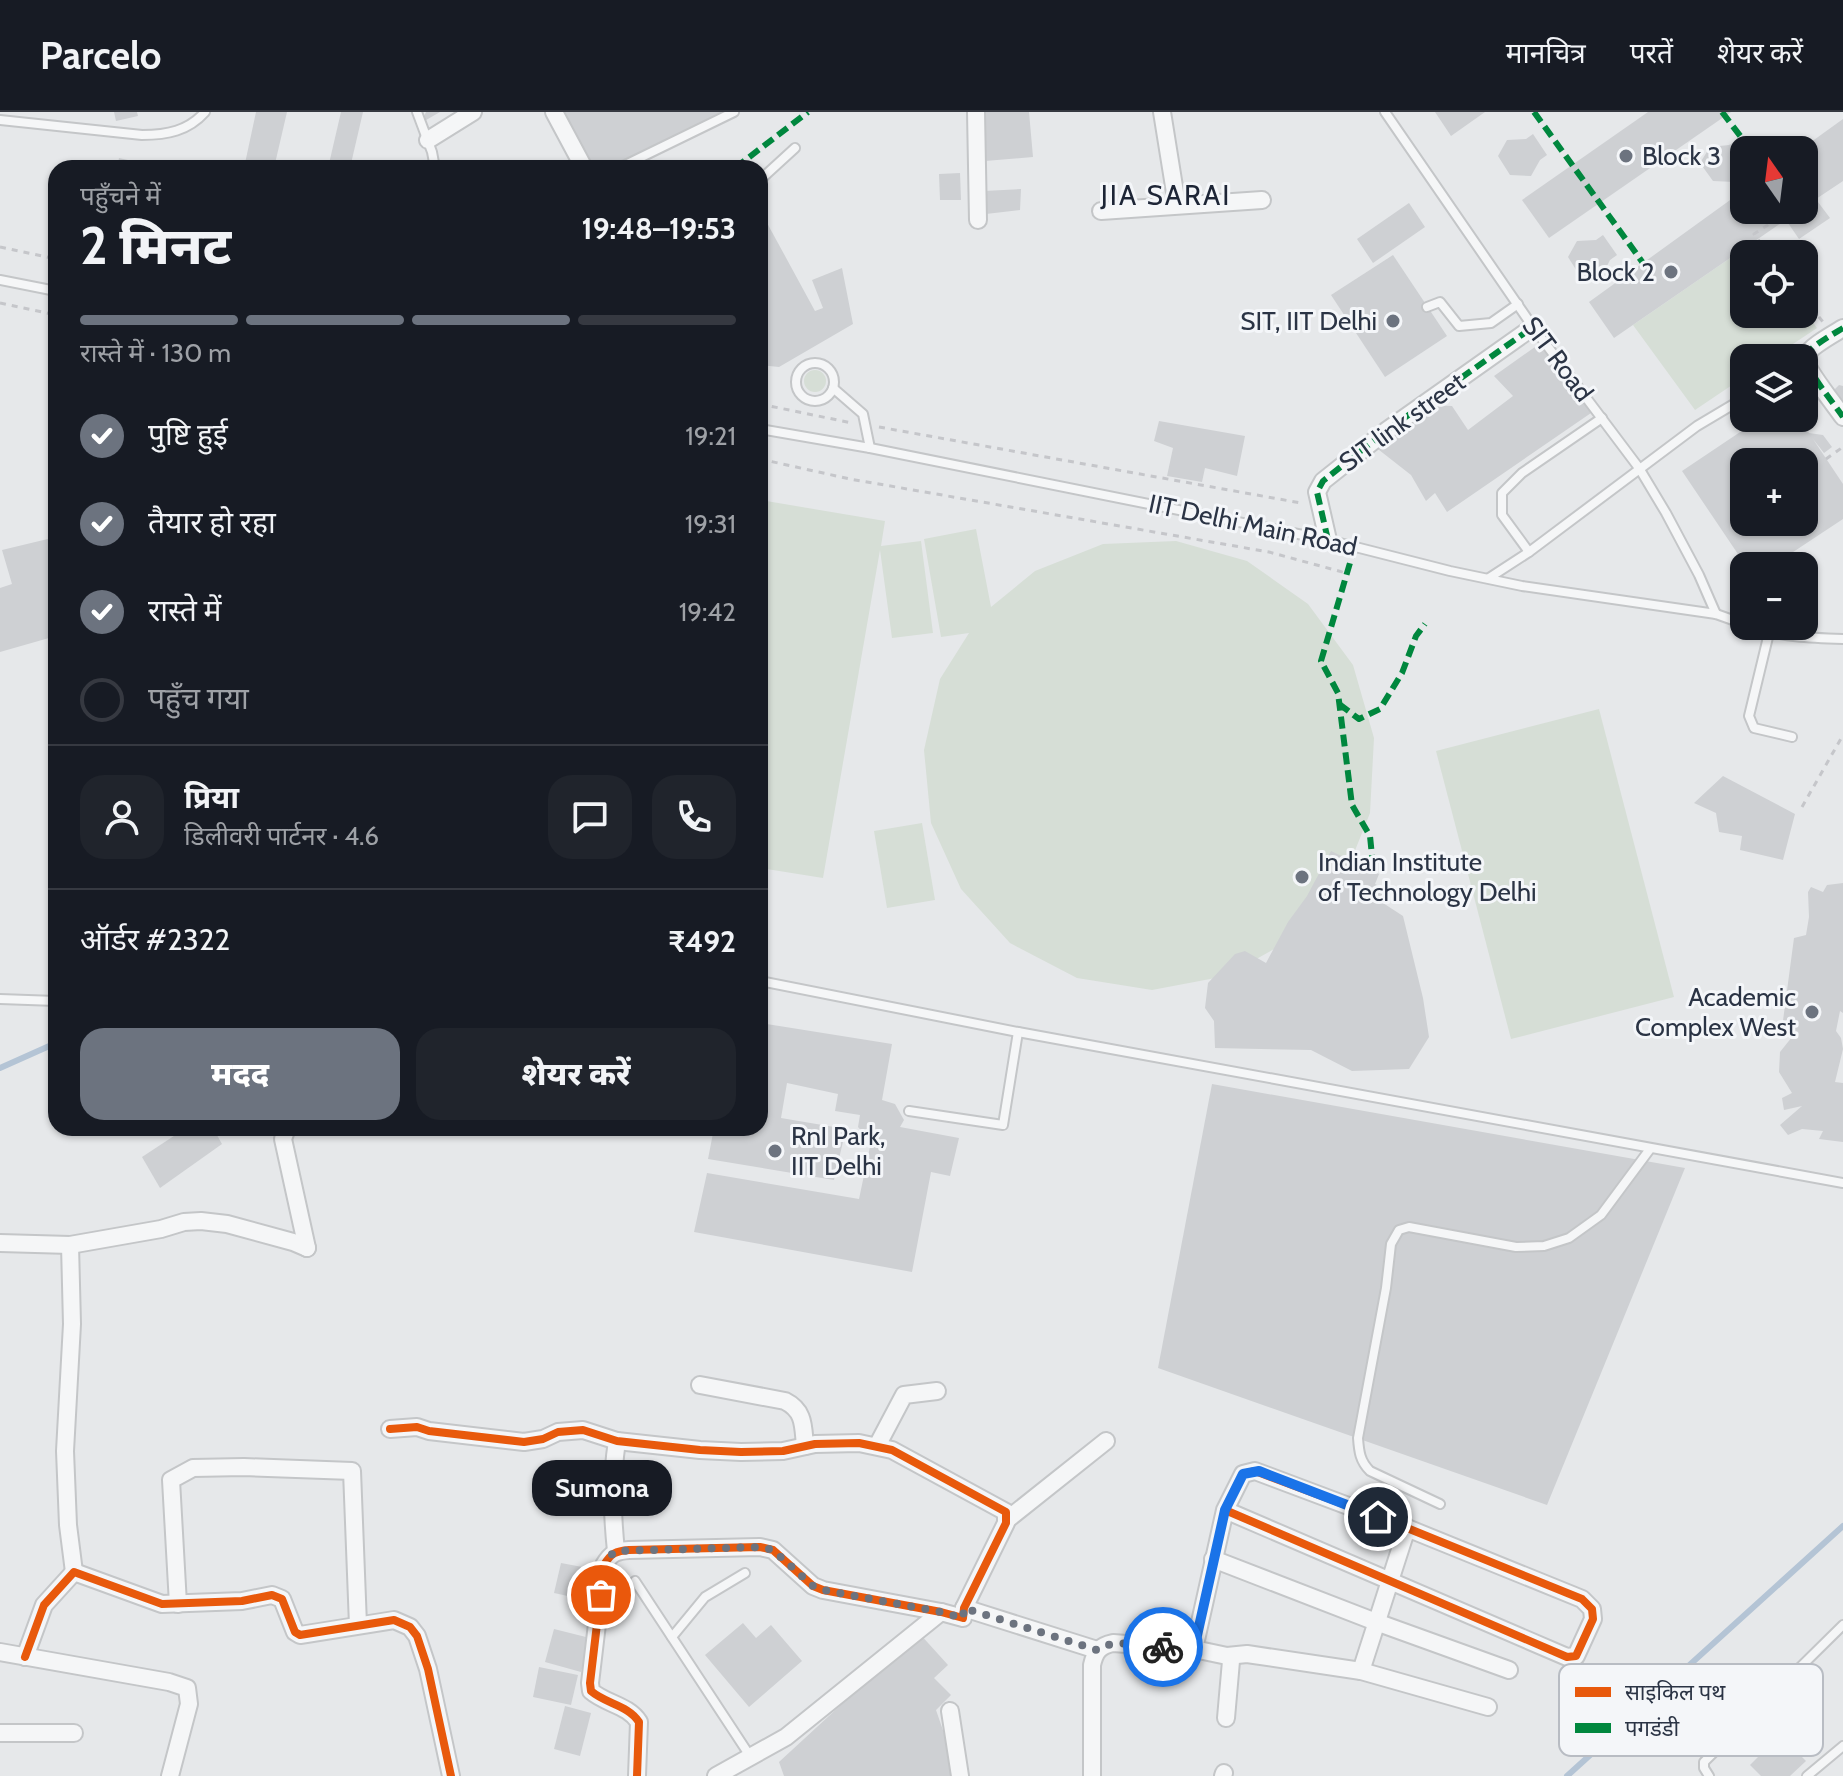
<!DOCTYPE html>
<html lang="hi">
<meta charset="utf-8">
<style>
:root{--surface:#171b24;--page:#20242c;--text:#f1f3f6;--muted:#9ea1a6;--line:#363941;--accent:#6c737f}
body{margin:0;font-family:Cabin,"Noto Sans Devanagari",sans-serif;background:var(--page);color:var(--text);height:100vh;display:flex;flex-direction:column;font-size:30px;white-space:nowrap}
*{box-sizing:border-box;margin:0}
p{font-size:26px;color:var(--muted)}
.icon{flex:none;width:44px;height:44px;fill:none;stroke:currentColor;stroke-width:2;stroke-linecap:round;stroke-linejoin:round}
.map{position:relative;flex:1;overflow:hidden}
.sheet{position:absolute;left:48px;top:48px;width:720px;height:976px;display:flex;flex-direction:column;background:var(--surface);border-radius:24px;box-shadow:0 2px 6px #0004}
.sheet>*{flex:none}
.needle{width:52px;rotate:346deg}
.fabs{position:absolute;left:1730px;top:24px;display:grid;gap:16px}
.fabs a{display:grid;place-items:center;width:88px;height:88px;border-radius:16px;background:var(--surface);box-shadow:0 2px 6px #0004;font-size:40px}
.pin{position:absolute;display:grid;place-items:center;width:68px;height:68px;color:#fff;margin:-34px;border:4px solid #fff;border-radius:50%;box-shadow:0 2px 8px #0007}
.courier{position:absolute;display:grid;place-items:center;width:80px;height:80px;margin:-40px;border:6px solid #1a73e8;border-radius:50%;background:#fff;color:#222;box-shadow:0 2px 10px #0007}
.bubble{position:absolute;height:56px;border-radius:24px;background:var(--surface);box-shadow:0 2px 6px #0004;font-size:26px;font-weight:800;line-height:56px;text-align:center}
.headline em{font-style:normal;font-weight:800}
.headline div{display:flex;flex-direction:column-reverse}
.headline{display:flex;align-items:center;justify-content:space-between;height:136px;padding:0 32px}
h1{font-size:52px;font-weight:800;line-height:60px}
.bar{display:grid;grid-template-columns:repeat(4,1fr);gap:12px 8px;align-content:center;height:96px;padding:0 32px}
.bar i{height:10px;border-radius:6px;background:var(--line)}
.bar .active{background:var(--accent)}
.bar p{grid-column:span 4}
.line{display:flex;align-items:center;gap:20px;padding:0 32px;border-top:2px solid var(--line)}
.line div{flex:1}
.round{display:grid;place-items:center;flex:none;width:84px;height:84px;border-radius:24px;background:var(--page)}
ol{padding:0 32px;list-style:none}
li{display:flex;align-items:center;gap:24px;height:88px}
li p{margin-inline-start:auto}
li .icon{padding:8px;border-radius:50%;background:var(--accent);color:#fff;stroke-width:4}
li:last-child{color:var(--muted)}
li i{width:44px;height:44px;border:4px solid var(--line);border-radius:50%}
.button{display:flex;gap:16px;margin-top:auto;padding:16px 32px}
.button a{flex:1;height:92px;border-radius:24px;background:var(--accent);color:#fff;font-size:32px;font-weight:800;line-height:92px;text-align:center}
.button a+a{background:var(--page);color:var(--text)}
header{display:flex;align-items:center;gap:48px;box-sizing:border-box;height:112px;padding:0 40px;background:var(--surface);border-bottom:2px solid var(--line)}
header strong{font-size:38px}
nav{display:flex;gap:44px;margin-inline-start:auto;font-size:28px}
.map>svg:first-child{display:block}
</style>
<header>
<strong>Parcelo</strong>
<nav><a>मानचित्र</a><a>परतें</a><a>शेयर करें</a></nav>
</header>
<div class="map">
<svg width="1843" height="1664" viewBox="0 0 1843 1664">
<rect width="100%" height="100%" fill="#e6e8ea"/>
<g fill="#d6ded6">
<path d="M 1755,129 L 1764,142 L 1744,142 L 1744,202 L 1804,202 L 1804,198 L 1817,216 L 1772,246 L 1744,246 L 1744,265 L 1695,298 L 1633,213 Z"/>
<circle cx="815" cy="269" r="11"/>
<path d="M 760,388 L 885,409 L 881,434 L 921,429 L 933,521 L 892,526 L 880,438 L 823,766 L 760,756 Z"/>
<path d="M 976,417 L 991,495 L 1035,459 L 1103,432 L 1176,429 L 1247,449 L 1308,492 L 1353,553 L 1374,626 L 1370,701 L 1342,771 L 1292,827 L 1226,864 L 1152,878 L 1077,866 L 1010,831 L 961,777 L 931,711 L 924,638 L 940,567 L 969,521 L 941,525 L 924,427 Z"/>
<path d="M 1599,597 L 1674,885 L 1511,927 L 1436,639 Z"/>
<path d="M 922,711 L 935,788 L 887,796 L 874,719 Z"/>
</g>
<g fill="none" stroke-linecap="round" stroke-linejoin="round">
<g stroke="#b4c4d5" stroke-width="6">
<path d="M 0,956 L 56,931"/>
<path d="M 1567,1664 L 1843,1414"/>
</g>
</g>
<g fill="#ced0d3" fill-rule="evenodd">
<path d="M 114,0 L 137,0 L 138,4 L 116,9 Z"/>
<path d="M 256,0 L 287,0 L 274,56 L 244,56 Z"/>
<path d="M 341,0 L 363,0 L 350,56 L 328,56 Z"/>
<path d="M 426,0 L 440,0 L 421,11 Z"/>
<path d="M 556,0 L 731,0 L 618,56 L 595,56 Z"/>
<path d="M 984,0 L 1029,0 L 1033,45 L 985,49 Z"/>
<path d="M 1435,0 L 1485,0 L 1451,24 Z"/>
<path d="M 1648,0 L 1731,0 L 1549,126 L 1522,88 Z"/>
<path d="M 1843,7 L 1843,69 L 1804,95 L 1804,38 L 1800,38 Z"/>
<path d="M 1533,22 L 1547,43 L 1540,48 L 1531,64 L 1510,63 L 1498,44 L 1507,28 L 1526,27 Z"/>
<path d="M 1736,29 L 1744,41 L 1744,53 L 1734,70 L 1713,69 L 1700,51 L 1710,35 L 1729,33 Z"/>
<path d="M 119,46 L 159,55 L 159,56 L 117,56 Z"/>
<path d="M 960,61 L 961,88 L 940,88 L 939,62 Z"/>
<path d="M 1021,77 L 1020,98 L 986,102 L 984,79 Z"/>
<path d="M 1744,78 L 1744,98 L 1800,98 L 1614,226 L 1589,190 Z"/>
<path d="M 1818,90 L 1830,106 L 1799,127 L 1788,111 Z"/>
<path d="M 1409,91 L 1425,115 L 1373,151 L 1357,127 Z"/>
<path d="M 760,98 L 815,199 L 823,196 L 812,168 L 842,156 L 853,212 L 779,255 L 760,253 L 760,203 L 762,202 L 760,198 Z"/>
<path d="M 1603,123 L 1617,143 L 1610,148 L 1602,164 L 1580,164 L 1568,145 L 1577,129 L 1596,128 Z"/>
<path d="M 1393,143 L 1447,224 L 1385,265 L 1331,183 Z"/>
<path d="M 1542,230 L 1591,301 L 1447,400 L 1435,381 L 1426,389 L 1411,363 L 1374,334 L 1429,293 L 1452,294 L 1468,318 L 1513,284 L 1494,264 Z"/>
<path d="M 1839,273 L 1843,274 L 1843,288 L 1836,283 L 1834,278 Z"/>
<path d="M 1761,306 L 1799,306 L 1809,321 L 1823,323 L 1832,335 L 1824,341 L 1813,327 L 1843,372 L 1843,407 L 1772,454 L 1746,454 L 1682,359 ZM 1744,350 L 1804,350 L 1804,410 L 1744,410 Z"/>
<path d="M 1159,309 L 1245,324 L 1237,364 L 1205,356 L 1202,370 L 1167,364 L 1173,336 L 1154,329 Z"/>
<path d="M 56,425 L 56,490 L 50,491 L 56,511 L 56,524 L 0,540 L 0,476 L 12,472 L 2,438 Z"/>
<path d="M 1723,664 L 1795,702 L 1783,748 L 1740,738 L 1742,724 L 1719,720 L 1716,701 L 1694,691 Z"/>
<path d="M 1331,739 L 1379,762 L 1375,772 L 1390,779 L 1383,791 L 1403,804 L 1423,886 L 1429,925 L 1409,957 L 1352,959 L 1311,938 L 1215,936 L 1214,909 L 1205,896 L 1208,871 L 1235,842 L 1245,839 L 1266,851 L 1288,810 L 1307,784 Z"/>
<path d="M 1843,771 L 1843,901 L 1840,899 L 1836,919 L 1841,926 L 1843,937 L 1835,970 L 1843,971 L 1843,1030 L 1819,1027 L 1823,1019 L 1802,1017 L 1788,1023 L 1780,1013 L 1802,994 L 1784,998 L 1782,986 L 1792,981 L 1779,960 L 1780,940 L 1796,920 L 1782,916 L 1794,826 L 1806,823 L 1809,805 L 1808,780 L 1811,775 L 1823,780 L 1827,773 Z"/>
<path d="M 760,911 L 892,932 L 882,988 L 895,992 L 904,1008 L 900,1015 L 959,1026 L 950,1064 L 931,1060 L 912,1160 L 694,1120 L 707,1061 L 859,1087 L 871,1030 L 858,1015 L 860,1003 L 835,999 L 838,982 L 787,971 L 781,1006 L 846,1017 L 834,1068 L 708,1047 L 714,1016 L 760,1016 Z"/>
<path d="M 1212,972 L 1685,1056 L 1547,1393 L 1158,1256 Z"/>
<path d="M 186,1016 L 213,1016 L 222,1032 L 160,1076 L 142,1045 Z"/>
<path d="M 561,1451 L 593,1457 L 586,1488 L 554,1481 Z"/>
<path d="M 743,1511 L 756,1526 L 771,1513 L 802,1549 L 749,1595 L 705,1543 Z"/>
<path d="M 554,1517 L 590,1526 L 581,1560 L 545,1550 Z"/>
<path d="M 919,1521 L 948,1553 L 934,1566 L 951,1583 L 936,1598 L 958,1662 L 953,1664 L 784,1664 L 779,1650 Z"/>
<path d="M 539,1555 L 578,1563 L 571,1593 L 533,1585 Z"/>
<path d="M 565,1594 L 591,1601 L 580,1644 L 554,1637 Z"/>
<path d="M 1780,1623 L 1806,1649 L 1790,1664 L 1761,1664 L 1750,1653 Z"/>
</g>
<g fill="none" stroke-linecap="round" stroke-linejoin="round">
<g stroke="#c4c6c8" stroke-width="12">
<g id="lane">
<path d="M 417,0 L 432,40 L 435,56"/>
<path d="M 1385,0 L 1533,215 L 1639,356 L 1666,401 L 1699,463 L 1716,502"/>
<path d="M 0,8 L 142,23 C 167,23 188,19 205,0"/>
<path d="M 619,56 L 734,0"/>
<path d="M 760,68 L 795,36"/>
<path d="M 0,168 L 56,179"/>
<path d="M 1427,195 L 1440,190 L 1459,214 L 1491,211 L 1518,192"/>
<circle cx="815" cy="270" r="19"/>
<path d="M 833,276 L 863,302 L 870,336"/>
<path d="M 760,317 L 870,336 L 1328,428 L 1450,459 L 1522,474 L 1716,502 L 1744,512"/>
<path d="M 1529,440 L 1502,403 L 1502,381 L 1522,361 L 1602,306"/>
<path d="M 1489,466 L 1529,440 L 1697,314 L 1744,286"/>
<path d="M 1750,514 C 1780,525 1811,526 1843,527"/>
<path d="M 1769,521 L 1749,604 L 1754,616 L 1792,625"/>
<path d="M 760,869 L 1018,920 L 1843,1071"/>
<path d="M 0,887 L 56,889"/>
<path d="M 909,999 L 1003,1013 L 1018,920"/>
<path d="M 1440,1392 L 1370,1359 C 1360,1349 1359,1340 1358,1326 L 1386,1176 L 1391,1132 L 1399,1118 L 1409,1115 L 1516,1135 L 1544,1134 L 1569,1126 L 1601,1103 L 1650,1037"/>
<path d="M 635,1469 L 750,1644"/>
<path d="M 672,1525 L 705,1485 L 745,1461"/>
<path d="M 1709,1664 L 1704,1656 L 1704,1650 L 1843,1513"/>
<path d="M 1807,1664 L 1843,1634"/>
</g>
</g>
<g stroke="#c4c6c8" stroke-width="20">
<g id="street">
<path d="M 554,0 L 584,56"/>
<path d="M 976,0 L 978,108"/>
<path d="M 1162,0 L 1177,93"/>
<path d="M 428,28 L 473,0"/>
<path d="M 1101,99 L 1262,88"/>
<path d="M 1843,216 C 1835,221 1809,235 1806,244 C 1803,255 1836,294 1843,305"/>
<path d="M 1328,428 L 1317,380 L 1323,369 L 1386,319 L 1533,215"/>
<path d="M 287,1016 L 283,1027 L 307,1136"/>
<path d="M 0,1131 L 70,1133 L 161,1117 L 184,1110 L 201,1109 L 227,1112 L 293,1130 L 307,1136"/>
<path d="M 70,1133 L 72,1212 L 65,1339 L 68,1413 L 74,1460"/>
<path d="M 700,1273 L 785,1289 C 805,1299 803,1315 805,1334"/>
<path d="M 390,1317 L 417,1315 L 429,1319 L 524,1330 L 543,1327 L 558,1320 L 583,1318 L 617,1329 L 700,1338 L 741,1340 L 783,1339 L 815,1332 L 859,1331 L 892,1338 L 1006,1400 L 1006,1411 L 964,1496 L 963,1506 L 941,1500 L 823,1478 L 813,1474 L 773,1438 L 760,1435 L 629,1438 C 616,1439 611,1441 604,1453 L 590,1571 L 591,1579 C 606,1592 628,1593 639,1610 L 637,1664"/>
<path d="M 877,1334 L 904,1283 L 937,1279"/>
<path d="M 1008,1407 L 1106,1329"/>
<path d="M 616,1439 C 612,1400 611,1369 617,1329"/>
<path d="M 1213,1447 L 1376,1510 L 1509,1558"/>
<path d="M 178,1492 L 171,1368 L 193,1356 L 244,1355 L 352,1359 L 358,1513"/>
<path d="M 964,1496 L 1097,1538"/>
<path d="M 1194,1537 L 1225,1398 L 1243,1362 L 1255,1359 L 1407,1416 L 1582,1487 L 1592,1497 L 1593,1507 L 1576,1544 L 1567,1545 L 1225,1398"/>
<path d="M 0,1540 L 169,1570 L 187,1576 L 189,1592 L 170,1664"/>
<path d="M 1227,1544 L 1247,1542 L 1361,1559 L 1488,1595"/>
<path d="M 25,1545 L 44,1493 L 74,1460 L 162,1492 L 242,1489 L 272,1483 L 282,1487 L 295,1520 L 300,1523 L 394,1508 L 410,1515 L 417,1524 L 428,1557 L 451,1664"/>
<path d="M 1361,1559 L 1407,1416"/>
<path d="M 950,1599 L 960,1664"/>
<path d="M 0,1621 L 74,1621"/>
<path d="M 716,1664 L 786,1625 L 941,1500"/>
<path d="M 1092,1664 L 1092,1553 C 1095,1540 1099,1534 1113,1531 L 1194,1537 L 1227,1544 L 1231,1549 L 1226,1606"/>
<path d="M 1223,1664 L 1224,1661"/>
</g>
</g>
<g stroke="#c5c6ca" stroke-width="3" stroke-dasharray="6 6" stroke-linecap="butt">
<path d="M 0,135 L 56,147"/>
<path d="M 1769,142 L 1754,122 L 1791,98"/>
<path d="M 1804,186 L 1823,210"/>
<path d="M 0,191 L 56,203"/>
<path d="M 760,292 L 852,311"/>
<path d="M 879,315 L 1301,391"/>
<path d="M 760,347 L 850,367 L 1269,440 L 1346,461"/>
<path d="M 1826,347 L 1843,335"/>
<path d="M 1802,695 L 1843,623"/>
</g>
<use href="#lane" stroke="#f5f6f7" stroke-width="8"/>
<use href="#street" stroke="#f5f6f7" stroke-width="16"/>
<g stroke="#00873e" stroke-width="6" stroke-dasharray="12 6" stroke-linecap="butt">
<path d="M 1534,0 L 1651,162"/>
<path d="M 1722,0 L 1751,38"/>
<path d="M 735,56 L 808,0"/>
<path d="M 1843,216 C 1835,221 1809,235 1806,244 C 1803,255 1836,294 1843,305"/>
<path d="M 1328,428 L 1317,380 L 1323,369 L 1386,319 L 1533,215"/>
<path d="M 1355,434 L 1321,549 L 1338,581 L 1352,693 L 1370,724 L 1373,754"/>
<path d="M 1339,592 L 1359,607 L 1380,597 L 1402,561 L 1416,524 L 1425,512"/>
</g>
<g stroke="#f4f6f9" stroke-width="13">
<g id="cycleway">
<path d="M 390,1317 L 417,1315 L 429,1319 L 524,1330 L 543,1327 L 558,1320 L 583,1318 L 617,1329 L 700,1338 L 741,1340 L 783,1339 L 815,1332 L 859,1331 L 892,1338 L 1006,1400 L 1006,1411 L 964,1496 L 963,1506 L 941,1500 L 823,1478 L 813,1474 L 773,1438 L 760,1435 L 629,1438 C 616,1439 611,1441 604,1453 L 590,1571 L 591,1579 C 606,1592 628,1593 639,1610 L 637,1664"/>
<path d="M 1194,1537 L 1225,1398 L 1243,1362 L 1255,1359 L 1407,1416 L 1582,1487 L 1592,1497 L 1593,1507 L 1576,1544 L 1567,1545 L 1225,1398"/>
<path d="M 25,1545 L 44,1493 L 74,1460 L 162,1492 L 242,1489 L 272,1483 L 282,1487 L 295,1520 L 300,1523 L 394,1508 L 410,1515 L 417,1524 L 428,1557 L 451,1664"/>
</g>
</g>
<use href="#cycleway" stroke="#e8590c" stroke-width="8"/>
</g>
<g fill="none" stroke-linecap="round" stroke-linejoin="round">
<path stroke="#6c737f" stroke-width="8" stroke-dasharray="0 14.4" d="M 601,1483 C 603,1467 601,1449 616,1439 L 760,1435 L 773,1438 L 813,1474 L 823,1478 L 941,1500 L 963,1506 L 964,1496 L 1097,1538 C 1112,1526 1145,1534 1163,1535"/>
<path stroke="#1a73e8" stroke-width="10" d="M 1163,1535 L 1194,1537 L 1225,1398 L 1243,1362 L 1259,1359 L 1378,1405"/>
</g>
<g fill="#6c737f" stroke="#f4f6f9" stroke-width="3">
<circle cx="1626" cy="44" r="8"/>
<circle cx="1671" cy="160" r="8"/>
<circle cx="1393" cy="209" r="8"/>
<circle cx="1302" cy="765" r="8"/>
<circle cx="1812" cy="900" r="8"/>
<circle cx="775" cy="1039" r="8"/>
</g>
<g text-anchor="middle" stroke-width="6" stroke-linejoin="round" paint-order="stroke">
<g font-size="26" fill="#2b3445" stroke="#f4f6f9" text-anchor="start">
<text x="1642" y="53">Block 3</text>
<text x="1655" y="169" text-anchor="end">Block 2</text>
<text x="1377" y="218" text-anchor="end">SIT, IIT Delhi</text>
<text x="1318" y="759">Indian Institute<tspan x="1318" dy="30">of Technology Delhi</tspan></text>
<text x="1796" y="894" text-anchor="end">Academic<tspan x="1796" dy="30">Complex West</tspan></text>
<text x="791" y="1033">RnI Park,<tspan x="791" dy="30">IIT Delhi</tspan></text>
</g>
<g font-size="26" fill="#2b3445" stroke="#f4f6f9">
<text transform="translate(1558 247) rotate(53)" y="9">SIT Road</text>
<text transform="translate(1402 310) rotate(-36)" y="9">SIT link street</text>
<text transform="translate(1253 413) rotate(12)" y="9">IIT Delhi Main Road</text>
</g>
<g font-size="28" letter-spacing="2" fill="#1d2536" stroke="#f4f6f9">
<text x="1166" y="93">JIA SARAI</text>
</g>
</g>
<rect x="1559" y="1552" width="264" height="92" rx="12" fill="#f4f6f9" stroke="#b8bcc3" stroke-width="2"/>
<rect x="1575" y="1575" width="36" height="10" fill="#e8590c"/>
<rect x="1575" y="1611" width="36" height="10" fill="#00873e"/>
<g font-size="22" fill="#2b3445">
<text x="1625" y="1588">साइकिल पथ</text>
<text x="1625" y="1624">पगडंडी</text>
</g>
</svg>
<div class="fabs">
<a><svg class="needle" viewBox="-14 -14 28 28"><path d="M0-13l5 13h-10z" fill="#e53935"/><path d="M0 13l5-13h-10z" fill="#9ea1a6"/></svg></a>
<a><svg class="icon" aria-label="locate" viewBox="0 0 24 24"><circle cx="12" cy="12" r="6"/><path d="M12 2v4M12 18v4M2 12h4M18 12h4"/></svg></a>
<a><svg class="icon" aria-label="layers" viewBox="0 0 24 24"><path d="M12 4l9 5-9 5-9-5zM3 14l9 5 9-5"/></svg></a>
<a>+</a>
<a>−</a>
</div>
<div class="pin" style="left:601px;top:1483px;background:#ea580c"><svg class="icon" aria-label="bag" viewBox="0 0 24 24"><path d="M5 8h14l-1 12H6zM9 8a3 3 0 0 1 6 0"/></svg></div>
<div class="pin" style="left:1378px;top:1405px;background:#1f2937"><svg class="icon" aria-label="home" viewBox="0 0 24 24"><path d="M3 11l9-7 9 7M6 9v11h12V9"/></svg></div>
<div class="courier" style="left:1163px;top:1535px"><svg class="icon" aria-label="bike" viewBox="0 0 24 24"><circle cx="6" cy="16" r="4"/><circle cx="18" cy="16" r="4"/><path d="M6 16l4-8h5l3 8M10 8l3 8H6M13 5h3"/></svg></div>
<div class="bubble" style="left:532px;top:1348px;width:140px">Sumona</div>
<section class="sheet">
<div class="headline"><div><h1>2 मिनट</h1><p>पहुँचने में</p></div><em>19:48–19:53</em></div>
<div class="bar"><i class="active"></i><i class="active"></i><i class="active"></i><i></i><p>रास्ते में · 130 m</p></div>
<ol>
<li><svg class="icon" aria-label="check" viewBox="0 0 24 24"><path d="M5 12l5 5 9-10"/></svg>पुष्टि हुई<p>19:21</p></li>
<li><svg class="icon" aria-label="check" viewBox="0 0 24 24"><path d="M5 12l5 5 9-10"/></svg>तैयार हो रहा<p>19:31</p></li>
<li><svg class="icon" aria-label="check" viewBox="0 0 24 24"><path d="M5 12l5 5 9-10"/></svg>रास्ते में<p>19:42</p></li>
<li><i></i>पहुँच गया</li>
</ol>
<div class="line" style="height:144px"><a class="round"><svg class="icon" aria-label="person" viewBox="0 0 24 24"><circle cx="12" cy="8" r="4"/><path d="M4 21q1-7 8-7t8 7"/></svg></a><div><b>प्रिया</b><p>डिलीवरी पार्टनर · 4.6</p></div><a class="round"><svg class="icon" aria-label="chat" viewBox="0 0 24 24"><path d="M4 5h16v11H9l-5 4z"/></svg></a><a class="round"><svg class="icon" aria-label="phone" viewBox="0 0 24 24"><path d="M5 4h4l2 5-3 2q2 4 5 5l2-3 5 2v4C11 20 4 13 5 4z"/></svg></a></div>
<div class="line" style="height:104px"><div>ऑर्डर #2322</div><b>₹492</b></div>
<div class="button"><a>मदद</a><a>शेयर करें</a></div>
</section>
</div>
